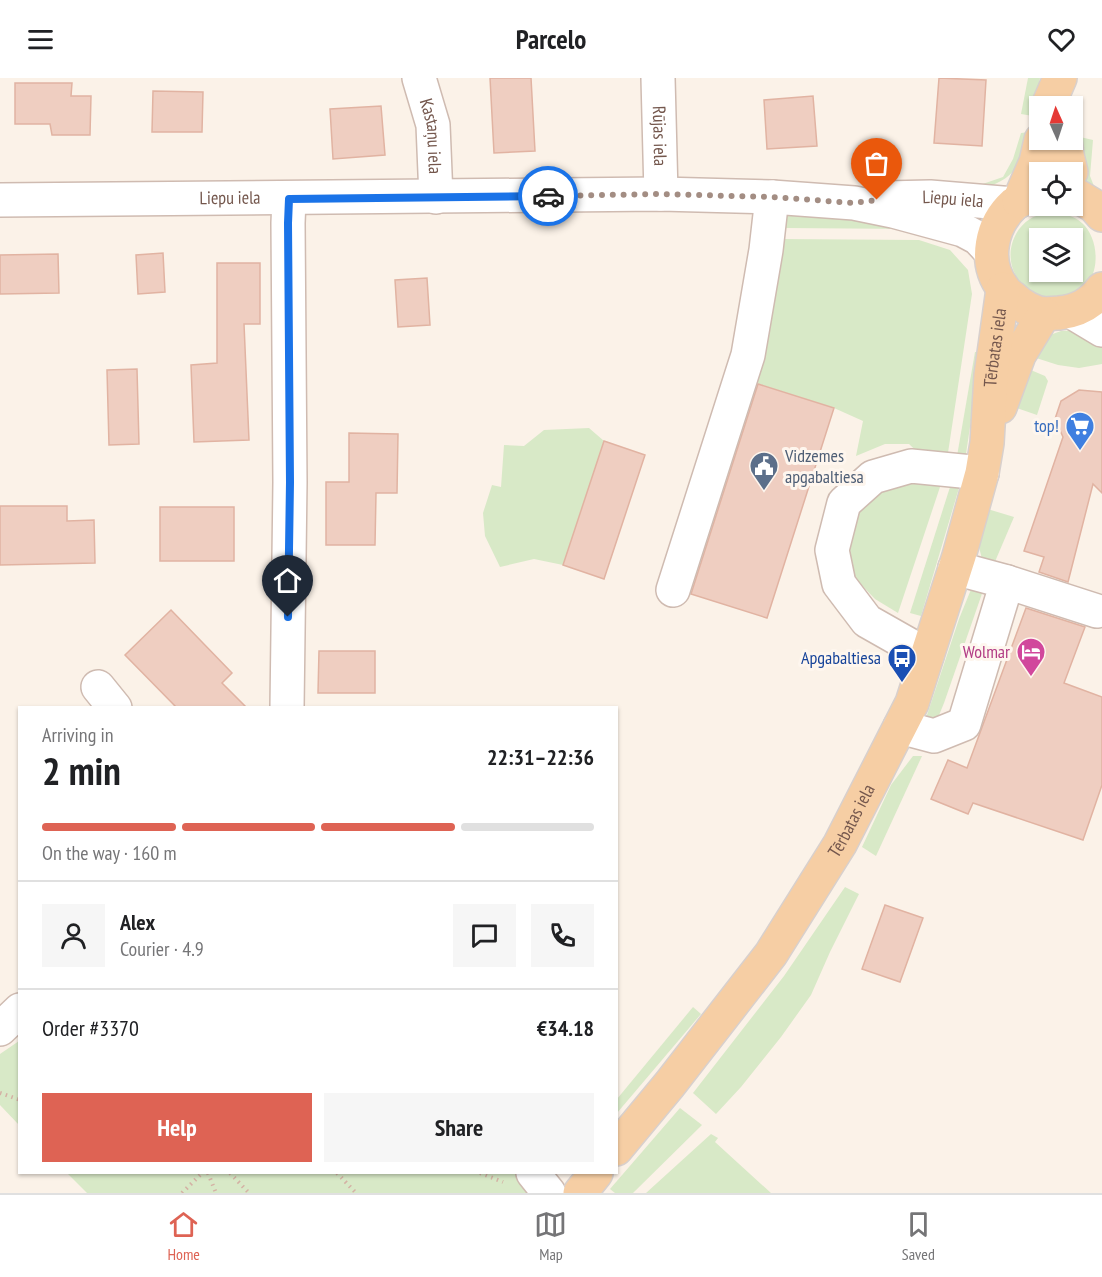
<!DOCTYPE html>
<meta charset="utf-8">
<style>
:root{--surface:#fff;--page:#f6f6f6;--text:#202124;--muted:#757577;--line:#e0e0e0;--accent:#de6354}
body{margin:0;font-family:"PT Sans Narrow",sans-serif;background:var(--page);color:var(--text);height:100vh;display:flex;flex-direction:column;font-size:22px;white-space:nowrap}
*{box-sizing:border-box;margin:0}
p{font-size:20px;color:var(--muted)}
.icon{flex:none;width:33px;height:33px;fill:none;stroke:currentColor;stroke-width:2;stroke-linecap:round;stroke-linejoin:round}
.map{position:relative;flex:1;overflow:hidden}
.drawer{position:absolute;left:18px;top:628px;width:600px;height:468px;display:flex;flex-direction:column;background:var(--surface);border-radius:0px;box-shadow:0 2px 4px #0004}
.drawer>*{flex:none}
.needle{width:39px;rotate:357deg}
.tools{position:absolute;left:1029px;top:18px;display:grid;gap:12px}
.tools a{display:grid;place-items:center;width:54px;height:54px;border-radius:0px;background:var(--surface);box-shadow:0 2px 4px #0004;font-size:30px}
.pin{position:absolute;display:grid;place-items:center;width:51px;height:51px;color:#fff;margin:-62px -26px;border-radius:50% 50% 50% 0;rotate:-45deg;box-shadow:0 0 6px #0007}
.pin .icon{rotate:45deg}
.courier{position:absolute;display:grid;place-items:center;width:60px;height:60px;margin:-30px;border:4px solid #1a73e8;border-radius:50%;background:#fff;color:#222;box-shadow:0 2px 8px #0007}
.overview em{font-style:normal;font-weight:700}
.overview div{display:flex;flex-direction:column-reverse}
.overview{display:flex;align-items:center;justify-content:space-between;height:102px;padding:0 24px}
h1{font-size:39px;font-weight:700;line-height:45px}
.bar{display:grid;grid-template-columns:repeat(4,1fr);gap:9px 6px;align-content:center;height:72px;padding:0 24px}
.bar i{height:8px;border-radius:4px;background:var(--line)}
.bar .active{background:var(--accent)}
.bar p{grid-column:span 4}
.line{display:flex;align-items:center;gap:15px;padding:0 24px;border-top:2px solid var(--line)}
.line div{flex:1}
.round{display:grid;place-items:center;flex:none;width:63px;height:63px;border-radius:0px;background:var(--page)}
.cta{display:flex;gap:12px;margin-top:auto;padding:12px 24px}
.cta a{flex:1;height:69px;border-radius:0px;background:var(--accent);color:#fff;font-size:24px;font-weight:700;line-height:69px;text-align:center}
.cta a+a{background:var(--page);color:var(--text)}
header{display:flex;justify-content:space-between;align-items:center;height:78px;padding:0 24px;background:var(--surface);font-size:27px;font-weight:700}
.menu{display:flex;justify-content:space-around;align-items:center;height:84px;border-top:2px solid var(--line);background:var(--surface);font-size:16px;color:var(--muted)}
.menu a{display:grid;justify-items:center;gap:3px}
.menu .active{color:var(--accent)}
.map>svg:first-child{display:block}
</style>
<header><svg class="icon" aria-label="menu" viewBox="0 0 24 24"><path d="M4 6h16M4 12h16M4 18h16"/></svg>Parcelo<svg class="icon" aria-label="heart" viewBox="0 0 24 24"><path d="M12 20l-8-8c-3-5 5-10 8-4 3-6 11-1 8 4z"/></svg></header>
<div class="map">
<svg width="1102" height="1115" viewBox="0 0 1102 1115">
<rect width="100%" height="100%" fill="#fbf2e8"/>
<g fill="#d8e9c7" fill-rule="evenodd">
<path d="M 1028,0 L 1040,0 L 1033,38 L 1021,36 Z"/>
<path d="M 1030,54 C 1018,94 1014,101 974,114 L 971,110 L 1003,99 L 1013,81 L 1021,55 Z"/>
<path d="M 1076,58 L 1093,62 L 1090,98 L 1097,116 C 1078,101 1078,81 1076,58 Z"/>
<path d="M 1056,134 C 1065,136 1074,138 1082,145 C 1102,163 1101,208 1072,217 C 1066,219 1059,219 1053,219 C 1036,221 1024,213 1016,198 C 1005,179 1011,153 1030,141 C 1038,136 1047,135 1056,134 ZM 1040,160 L 1072,160 L 1072,194 L 1040,194 Z"/>
<path d="M 783,137 L 829,139 L 898,144 L 914,151 L 784,150 Z"/>
<path d="M 780,161 L 919,162 L 950,172 L 968,192 L 972,216 L 946,388 L 926,382 L 909,366 L 885,366 L 856,378 L 863,343 L 834,330 L 756,305 L 774,172 Z"/>
<path d="M 1087,252 L 1102,258 L 1102,286 L 1079,290 L 1058,287 L 1030,278 L 1047,258 L 1061,253 Z"/>
<path d="M 975,274 L 981,274 L 966,376 L 957,378 Z"/>
<path d="M 1026,290 L 1045,298 L 1048,303 L 1037,337 L 1014,329 Z"/>
<path d="M 589,350 L 604,363 L 563,487 L 534,481 L 500,489 L 485,458 L 483,435 L 492,407 L 501,409 L 504,367 L 524,368 L 544,352 Z"/>
<path d="M 888,403 L 942,403 L 898,535 L 875,521 L 854,499 L 847,474 L 852,442 L 864,419 Z"/>
<path d="M 950,409 L 959,410 L 921,538 L 910,535 Z"/>
<path d="M 981,429 L 1014,439 L 991,493 L 982,481 L 977,461 Z"/>
<path d="M 974,504 L 985,507 L 944,625 L 935,647 L 925,643 L 959,541 Z"/>
<path d="M 913,678 L 922,678 L 876,778 L 862,769 L 891,707 Z"/>
<path d="M 845,809 L 859,816 L 830,874 L 811,917 L 781,959 L 741,1009 L 716,1036 L 693,1015 L 784,898 Z"/>
<path d="M 693,929 L 701,936 L 617,1035 L 617,1021 Z"/>
<path d="M 19,963 L 19,1047 L 0,1027 L 0,976 Z"/>
<path d="M 680,1030 L 702,1047 L 633,1115 L 615,1115 L 610,1111 Z"/>
<path d="M 711,1056 L 718,1060 L 715,1064 L 771,1115 L 646,1115 Z"/>
<path d="M 67,1095 L 515,1095 L 531,1115 L 87,1115 Z"/>
</g>
<g fill="#efcec1" stroke="#e1b3a2" stroke-width="1.5">
<path d="M 490,0 L 531,0 L 535,73 L 494,75 Z"/>
<path d="M 939,0 L 986,2 L 982,68 L 934,65 Z"/>
<path d="M 15,5 L 72,5 L 71,18 L 91,18 L 90,57 L 52,57 L 50,46 L 15,46 Z"/>
<path d="M 153,13 L 203,14 L 202,54 L 152,54 Z"/>
<path d="M 813,18 L 817,68 L 767,71 L 764,22 Z"/>
<path d="M 381,28 L 385,77 L 333,81 L 330,31 Z"/>
<path d="M 163,175 L 165,214 L 138,216 L 136,177 Z"/>
<path d="M 58,176 L 59,215 L 0,216 L 0,177 Z"/>
<path d="M 217,185 L 260,185 L 260,246 L 244,246 L 249,362 L 194,364 L 191,287 L 217,285 Z"/>
<path d="M 427,200 L 430,247 L 398,249 L 395,202 Z"/>
<path d="M 137,291 L 139,366 L 109,367 L 107,292 Z"/>
<path d="M 758,306 L 834,330 L 767,540 L 691,516 Z"/>
<path d="M 1079,312 L 1102,314 L 1102,415 L 1093,406 L 1068,504 L 1039,494 L 1044,479 L 1024,473 L 1063,359 L 1055,341 L 1061,323 Z"/>
<path d="M 349,355 L 398,356 L 397,415 L 376,415 L 375,467 L 326,467 L 326,404 L 349,404 Z"/>
<path d="M 604,363 L 645,377 L 604,501 L 563,487 Z"/>
<path d="M 0,428 L 67,428 L 67,443 L 94,442 L 95,485 L 0,487 Z"/>
<rect x="160" y="429" width="74" height="54"/>
<path d="M 1026,530 L 1085,549 L 1064,605 L 1102,619 L 1102,707 L 1083,762 L 973,725 L 968,736 L 931,721 L 948,682 L 967,690 Z"/>
<path d="M 171,532 L 232,595 L 222,605 L 247,630 L 177,630 L 125,577 Z"/>
<path d="M 319,573 L 375,573 L 375,615 L 318,615 Z"/>
<path d="M 885,827 L 923,840 L 900,904 L 862,891 Z"/>
</g>
<g fill="none" stroke-linecap="round" stroke-linejoin="round">
<g stroke="#cfbbb1" stroke-width="36">
<g id="minor">
<path id="s1" d="M 419,0 L 433,47 L 436,119"/>
<path id="s2" d="M 658,0 L 661,116"/>
<path id="s3" d="M 885,120 L 930,119 L 1014,126"/>
<path id="s4" d="M 0,122 L 661,116 L 772,119 L 854,125 L 893,133 L 963,152 L 978,160 L 991,174"/>
<path d="M 1072,234 L 1102,252"/>
<path d="M 1007,504 L 1097,533"/>
<path d="M 673,512 L 748,277 L 766,172 L 772,119"/>
<path d="M 927,577 L 867,543 L 839,506 L 832,472 L 844,425 L 873,399 L 911,388 L 982,395"/>
<path d="M 98,609 L 115,630"/>
<path d="M 287,630 L 290,404 L 288,145 L 289,121"/>
<path d="M 900,649 L 934,658 L 964,646 L 1007,504 L 955,490"/>
<path d="M 0,951 L 20,932"/>
<path d="M 533,1095 L 549,1115"/>
</g>
</g>
<g stroke="#d8d0cd" stroke-width="36">
<g id="major">
<path d="M 1048,28 L 1060,0"/>
<path d="M 1065,62 L 1067,77 L 1071,94"/>
<path d="M 1040,115 C 1031,118 1021,121 1014,126 C 991,147 983,184 1003,210 C 1005,214 1009,217 1013,220 C 1021,228 1034,235 1045,236 C 1050,236 1055,235 1059,235 C 1078,233 1091,226 1102,211"/>
<path d="M 1072,116 L 1076,117 L 1094,128 L 1102,137"/>
<path d="M 1019,123 L 1036,84 L 1041,62"/>
<path d="M 1000,329 L 1019,277 L 1044,236"/>
<path id="s5" d="M 616,1071 L 670,1006 L 771,876 L 840,766 L 912,625 L 959,478 L 982,395 L 987,365 L 991,297 L 1003,211"/>
<path d="M 580,1115 L 596,1095"/>
</g>
</g>
<g stroke="#d4b1a4" stroke-width="4" stroke-dasharray="1.5 4.5" stroke-linecap="butt">
<path d="M 0,1015 L 20,1022"/>
<path d="M 208,1095 L 216,1115"/>
<path d="M 230,1095 L 249,1115"/>
<path d="M 337,1095 L 356,1115"/>
<path d="M 480,1095 L 503,1104"/>
<path d="M 182,1115 L 202,1095"/>
</g>
<use href="#minor" stroke="#fff" stroke-width="33"/>
<use href="#major" stroke="#f6cea4" stroke-width="33"/>
</g>
<g fill="none" stroke-linecap="round" stroke-linejoin="round">
<path stroke="#a38d83" stroke-width="6" stroke-dasharray="0 10.8" d="M 548,118 L 660,116 L 772,119 L 854,125 L 877,122"/>
<path stroke="#1a73e8" stroke-width="8" d="M 288,539 L 290,404 L 288,145 L 289,121 L 548,118"/>
</g>
<defs>
<g id="supermarket-pin" transform="scale(1.5)"><path d="M0 17L-7.5 6A9.5 9.5 0 1 1 7.5 6Z" fill="#3f7fe0" stroke="#fef6ee"/><path d="M-6-5.5h2.5l.6 2H6L4.5 2H-2.5L-4.4-4H-6ZM-1.5 3.2a1.3 1.3 0 1 0 .1 0ZM3 3.2a1.3 1.3 0 1 0 .1 0Z" fill="#fff"/></g>
<g id="civic-pin" transform="scale(1.5)"><path d="M0 17L-7.5 6A9.5 9.5 0 1 1 7.5 6Z" fill="#5c6f8a" stroke="#fef6ee"/><path d="M-.6-6.5H3V-4.5H.6V-3L4-1V1h2V6H-6V1h2V-1L-.6-3ZM-1.2 2.5V6h2.4V2.5Z" fill="#fff"/></g>
<g id="hotel-pin" transform="scale(1.5)"><path d="M0 17L-7.5 6A9.5 9.5 0 1 1 7.5 6Z" fill="#d1479c" stroke="#fef6ee"/><path d="M-6-4.5h1.5V1H6V5H4.5V3h-9V5H-6ZM-4 0a1.8 1.8 0 1 1 3.6 0ZM.5 0V-2.5h3Q6-2.5 6 0Z" fill="#fff"/></g>
<g id="bus-pin" transform="scale(1.5)"><path d="M0 17L-7.5 6A9.5 9.5 0 1 1 7.5 6Z" fill="#1a4fb4" stroke="#fef6ee"/><path d="M-5-6H5V4H4V6H2V4H-2V6H-4V4H-5ZM-3.5-4V0h7V-4ZM-3.5 1.2v1.5H-2V1.2ZM2 1.2v1.5H3.5V1.2Z" fill="#fff"/></g>
</defs>
<g fill-rule="evenodd">
<use href="#supermarket-pin" x="1080" y="348"/>
<use href="#civic-pin" x="764" y="388"/>
<use href="#hotel-pin" x="1031" y="574"/>
<use href="#bus-pin" x="902" y="580"/>
</g>
<g text-anchor="middle" stroke-width="6" stroke-linejoin="round" paint-order="stroke">
<g font-size="18" fill="#74574d" stroke="#fef6ee">
<text dy="6" stroke="none"><textPath href="#s2" startOffset="58">Rūjas iela</textPath></text>
<text dy="6" stroke="none"><textPath href="#s1" startOffset="60">Kastaņu iela</textPath></text>
<text dy="6" stroke="none"><textPath href="#s4" startOffset="230">Liepu iela</textPath></text>
<text dy="6" stroke="none"><textPath href="#s3" startOffset="68">Liepu iela</textPath></text>
<text dy="6" stroke="none"><textPath href="#s5" startOffset="904">Tērbatas iela</textPath></text>
<text dy="6" stroke="none"><textPath href="#s5" startOffset="405">Tērbatas iela</textPath></text>
</g>
<g font-size="18" fill="#366cbe" stroke="#fef6ee" text-anchor="end">
<text x="1059" y="354">top!</text>
</g>
<g font-size="18" fill="#4e5e75" stroke="#fef6ee" text-anchor="start">
<text x="785" y="384">Vidzemes<tspan x="785" dy="21">apgabaltiesa</tspan></text>
</g>
<g font-size="18" fill="#b23c85" stroke="#fef6ee" text-anchor="end">
<text x="1010" y="580">Wolmar</text>
</g>
<g font-size="18" fill="#164399" stroke="#fef6ee" text-anchor="end">
<text x="881" y="586">Apgabaltiesa</text>
</g>
</g>
</svg>
<div class="tools">
<a><svg class="needle" viewBox="-14 -14 28 28"><path d="M0-13l5 13h-10z" fill="#e53935"/><path d="M0 13l5-13h-10z" fill="#757577"/></svg></a>
<a><svg class="icon" aria-label="locate" viewBox="0 0 24 24"><circle cx="12" cy="12" r="6"/><path d="M12 2v4M12 18v4M2 12h4M18 12h4"/></svg></a>
<a><svg class="icon" aria-label="layers" viewBox="0 0 24 24"><path d="M12 4l9 5-9 5-9-5zM3 14l9 5 9-5"/></svg></a>
</div>
<div class="pin" style="left:877px;top:122px;background:#ea580c"><svg class="icon" aria-label="bag" viewBox="0 0 24 24"><path d="M5 8h14l-1 12H6zM9 8a3 3 0 0 1 6 0"/></svg></div>
<div class="pin" style="left:288px;top:539px;background:#1f2937"><svg class="icon" aria-label="home" viewBox="0 0 24 24"><path d="M3 11l9-7 9 7M6 9v11h12V9"/></svg></div>
<div class="courier" style="left:548px;top:118px"><svg class="icon" aria-label="car" viewBox="0 0 24 24"><path d="M5 17H2v-5l4-1 3-4h7l3 4 3 1v5h-3M9 17h6M6 11h13"/><circle cx="7" cy="17" r="2"/><circle cx="17" cy="17" r="2"/></svg></div>
<section class="drawer">
<div class="overview"><div><h1>2 min</h1><p>Arriving in</p></div><em>22:31–22:36</em></div>
<div class="bar"><i class="active"></i><i class="active"></i><i class="active"></i><i></i><p>On the way · 160 m</p></div>
<div class="line" style="height:108px"><a class="round"><svg class="icon" aria-label="person" viewBox="0 0 24 24"><circle cx="12" cy="8" r="4"/><path d="M4 21q1-7 8-7t8 7"/></svg></a><div><b>Alex</b><p>Courier · 4.9</p></div><a class="round"><svg class="icon" aria-label="chat" viewBox="0 0 24 24"><path d="M4 5h16v11H9l-5 4z"/></svg></a><a class="round"><svg class="icon" aria-label="phone" viewBox="0 0 24 24"><path d="M5 4h4l2 5-3 2q2 4 5 5l2-3 5 2v4C11 20 4 13 5 4z"/></svg></a></div>
<div class="line" style="height:78px"><div>Order #3370</div><b>€34.18</b></div>
<div class="cta"><a>Help</a><a>Share</a></div>
</section>
</div>
<nav class="menu">
<a class="active"><svg class="icon" aria-label="home" viewBox="0 0 24 24"><path d="M3 11l9-7 9 7M6 9v11h12V9"/></svg>Home</a>
<a><svg class="icon" aria-label="map" viewBox="0 0 24 24"><path d="M3 6l6-2 6 2 6-2v14l-6 2-6-2-6 2zM9 4v14M15 6v14"/></svg>Map</a>
<a><svg class="icon" aria-label="saved" viewBox="0 0 24 24"><path d="M7 4h10v16l-5-4-5 4z"/></svg>Saved</a>
</nav>
